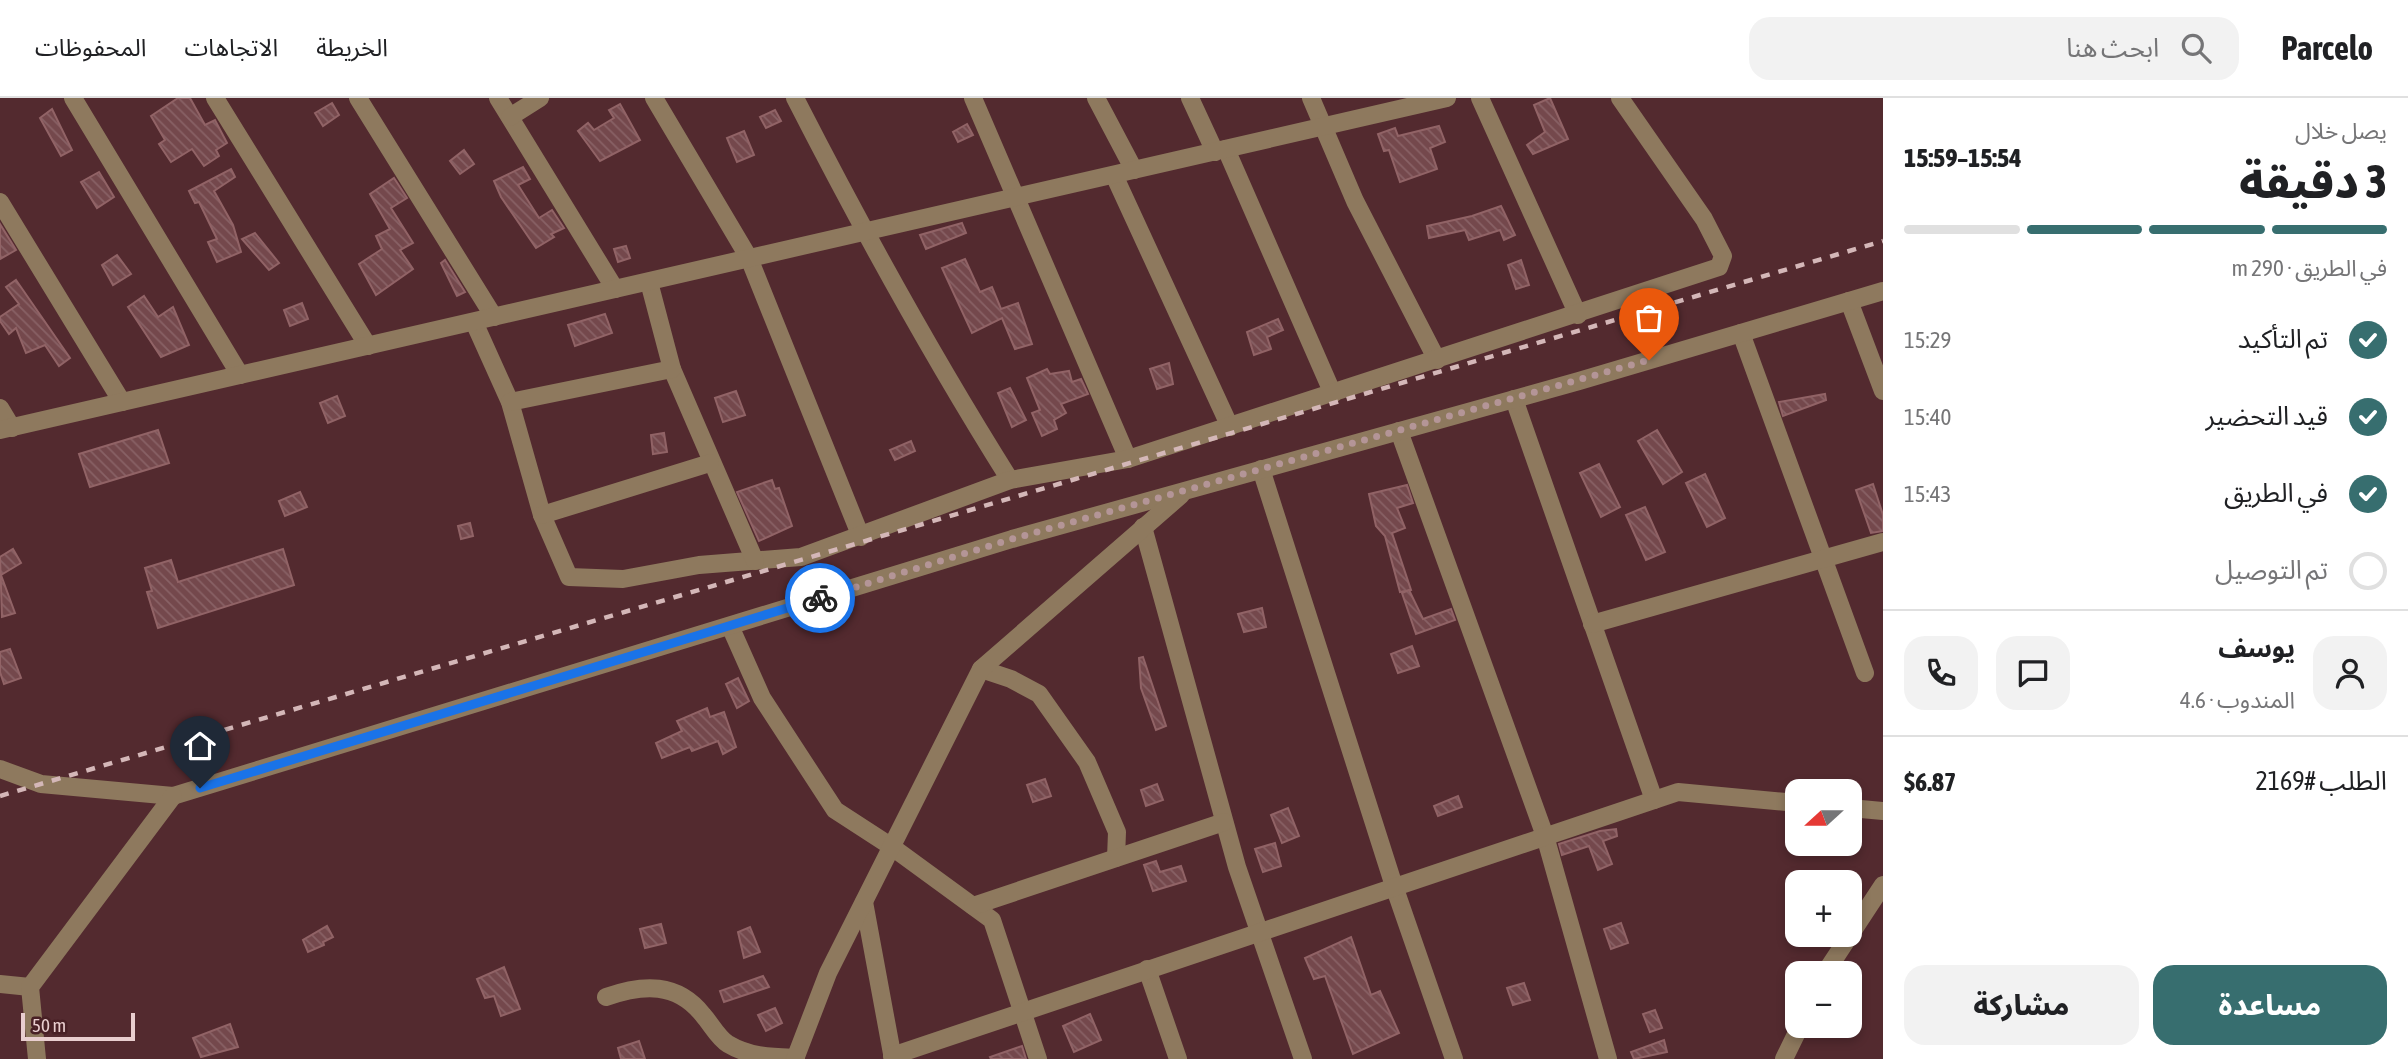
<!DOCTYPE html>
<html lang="ar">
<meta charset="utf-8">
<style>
:root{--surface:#fff;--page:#f2f2f2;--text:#202124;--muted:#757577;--line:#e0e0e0;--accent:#376e6f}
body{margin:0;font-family:"Asap Condensed","Noto Sans Arabic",sans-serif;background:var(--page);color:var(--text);direction:rtl;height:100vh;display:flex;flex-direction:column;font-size:26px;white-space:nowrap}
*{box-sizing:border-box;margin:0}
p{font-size:23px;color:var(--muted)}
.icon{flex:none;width:38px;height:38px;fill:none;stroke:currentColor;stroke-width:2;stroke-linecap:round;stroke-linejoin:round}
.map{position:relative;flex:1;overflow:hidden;direction:ltr}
.side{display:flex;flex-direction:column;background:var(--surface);width:525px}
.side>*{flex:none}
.needle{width:46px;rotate:249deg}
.fabs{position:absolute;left:1785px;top:681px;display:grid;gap:14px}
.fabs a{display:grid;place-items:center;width:77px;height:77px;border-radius:14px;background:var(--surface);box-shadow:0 4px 10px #0003;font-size:35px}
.scale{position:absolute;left:21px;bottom:18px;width:114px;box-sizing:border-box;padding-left:7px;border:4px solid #e9cecf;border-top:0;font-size:19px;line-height:24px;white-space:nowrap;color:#e9cecf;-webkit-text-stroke:5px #482025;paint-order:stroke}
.pin{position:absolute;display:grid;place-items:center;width:60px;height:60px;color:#fff;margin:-72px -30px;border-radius:50% 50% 50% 0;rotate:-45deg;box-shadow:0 0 7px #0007}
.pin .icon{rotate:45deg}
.courier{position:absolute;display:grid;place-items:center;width:70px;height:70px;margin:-35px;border:5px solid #1a73e8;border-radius:50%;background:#fff;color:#222;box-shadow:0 2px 9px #0007}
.head em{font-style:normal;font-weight:800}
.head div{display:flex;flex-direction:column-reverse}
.head{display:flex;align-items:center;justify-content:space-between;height:119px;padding:0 21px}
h1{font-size:46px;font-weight:800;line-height:52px}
.bar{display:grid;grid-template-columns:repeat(4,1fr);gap:10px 7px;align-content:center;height:84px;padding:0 21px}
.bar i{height:9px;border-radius:5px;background:var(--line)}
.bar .on{background:var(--accent)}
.bar p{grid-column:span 4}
.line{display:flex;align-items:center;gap:18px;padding:0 21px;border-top:2px solid var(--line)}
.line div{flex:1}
.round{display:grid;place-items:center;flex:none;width:74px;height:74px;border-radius:21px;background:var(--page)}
ol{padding:0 21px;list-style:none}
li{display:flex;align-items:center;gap:21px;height:77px}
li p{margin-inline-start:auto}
li .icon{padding:7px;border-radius:50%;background:var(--accent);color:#fff;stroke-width:4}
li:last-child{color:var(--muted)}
li i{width:38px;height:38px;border:4px solid var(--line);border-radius:50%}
.button{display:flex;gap:14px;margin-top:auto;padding:14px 21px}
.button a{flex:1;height:80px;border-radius:21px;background:var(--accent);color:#fff;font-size:28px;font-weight:800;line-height:80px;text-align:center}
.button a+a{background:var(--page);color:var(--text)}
header{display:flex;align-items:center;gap:42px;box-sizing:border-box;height:98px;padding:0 35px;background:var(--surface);border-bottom:2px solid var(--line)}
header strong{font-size:33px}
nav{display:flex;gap:38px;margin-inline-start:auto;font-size:24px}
.search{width:490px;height:63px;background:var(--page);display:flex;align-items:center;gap:18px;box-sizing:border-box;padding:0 24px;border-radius:21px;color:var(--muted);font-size:26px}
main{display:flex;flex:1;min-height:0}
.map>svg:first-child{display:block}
</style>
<header>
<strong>Parcelo</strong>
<div class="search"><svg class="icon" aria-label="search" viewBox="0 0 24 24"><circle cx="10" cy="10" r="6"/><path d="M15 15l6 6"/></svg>ابحث هنا</div>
<nav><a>الخريطة</a><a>الاتجاهات</a><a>المحفوظات</a></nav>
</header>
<main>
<section class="side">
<div class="head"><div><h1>3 دقيقة</h1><p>يصل خلال</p></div><em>15:54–15:59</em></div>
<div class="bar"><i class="on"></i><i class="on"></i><i class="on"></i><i></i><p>في الطريق · 290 m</p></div>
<ol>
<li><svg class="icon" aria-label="check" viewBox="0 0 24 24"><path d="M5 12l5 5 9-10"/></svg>تم التأكيد<p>15:29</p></li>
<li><svg class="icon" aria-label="check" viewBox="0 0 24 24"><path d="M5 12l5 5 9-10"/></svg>قيد التحضير<p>15:40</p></li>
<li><svg class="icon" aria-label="check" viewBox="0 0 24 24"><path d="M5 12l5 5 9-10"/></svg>في الطريق<p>15:43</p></li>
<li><i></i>تم التوصيل</li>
</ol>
<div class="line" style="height:126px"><a class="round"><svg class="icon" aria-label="person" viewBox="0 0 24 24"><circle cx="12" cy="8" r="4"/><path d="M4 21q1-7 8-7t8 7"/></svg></a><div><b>يوسف</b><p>المندوب · 4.6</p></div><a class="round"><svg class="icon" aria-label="chat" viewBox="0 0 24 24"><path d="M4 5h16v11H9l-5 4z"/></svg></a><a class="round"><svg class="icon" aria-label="phone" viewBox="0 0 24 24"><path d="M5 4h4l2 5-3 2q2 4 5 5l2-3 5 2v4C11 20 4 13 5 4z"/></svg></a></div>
<div class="line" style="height:91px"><div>الطلب #2169</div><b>$6.87</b></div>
<div class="button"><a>مساعدة</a><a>مشاركة</a></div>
</section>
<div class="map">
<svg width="1883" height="961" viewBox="0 0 1883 961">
<defs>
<pattern id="building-back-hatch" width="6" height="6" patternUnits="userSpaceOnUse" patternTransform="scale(1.75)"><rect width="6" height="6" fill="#74484c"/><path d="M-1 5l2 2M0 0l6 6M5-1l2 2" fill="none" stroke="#886165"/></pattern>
</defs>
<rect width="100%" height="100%" fill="#532a2f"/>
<g fill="url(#building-back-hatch)" stroke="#916366" stroke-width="2">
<path d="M 178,0 L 190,0 L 205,27 L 215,22 L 227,45 L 216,52 L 219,58 L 204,68 L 192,51 L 171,64 L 159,46 L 165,42 L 151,18 Z"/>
<path d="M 1550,0 L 1568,41 L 1533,56 L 1527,47 L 1545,34 L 1534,7 Z"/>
<path d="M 332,5 L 339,17 L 323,28 L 315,15 Z"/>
<path d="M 620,6 L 640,42 L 600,63 L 578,33 L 588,25 L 594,32 L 614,20 L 609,12 Z"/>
<path d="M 52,11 L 72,52 L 61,58 L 40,20 Z"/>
<path d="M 775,12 L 781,23 L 766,30 L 760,19 Z"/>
<path d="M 967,26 L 973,37 L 958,44 L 953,34 Z"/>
<path d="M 1439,28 L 1445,44 L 1430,50 L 1437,71 L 1400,84 L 1389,52 L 1384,53 L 1378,36 L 1395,30 L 1398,38 Z"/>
<path d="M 744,33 L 754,57 L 737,64 L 727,40 Z"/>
<path d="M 464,52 L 474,66 L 460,76 L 450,63 Z"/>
<path d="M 523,69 L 530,81 L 518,87 L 539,120 L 552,112 L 564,130 L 551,136 L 554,139 L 536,150 L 501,99 L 494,83 Z"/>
<path d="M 231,71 L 235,79 L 214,93 L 233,127 L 241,154 L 217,164 L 208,144 L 217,141 L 199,104 L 195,105 L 189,93 Z"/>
<path d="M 99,74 L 114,99 L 97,110 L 81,84 Z"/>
<path d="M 394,80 L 407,100 L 391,110 L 413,145 L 400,152 L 413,171 L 376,197 L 359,166 L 382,151 L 376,138 L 390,131 L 370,96 Z"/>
<path d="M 1501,108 L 1515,137 L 1504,142 L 1500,132 L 1469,142 L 1465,132 L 1429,140 L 1427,128 L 1472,118 Z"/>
<path d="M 962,125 L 966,135 L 926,151 L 920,137 Z"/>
<path d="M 0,126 L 16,152 L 0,161 Z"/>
<path d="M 255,135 L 279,165 L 269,172 L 242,141 Z"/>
<path d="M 626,148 L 630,160 L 618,164 L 614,151 Z"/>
<path d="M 117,157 L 131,176 L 113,187 L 102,167 Z"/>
<path d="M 965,161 L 980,194 L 992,189 L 1001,211 L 1018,205 L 1032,246 L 1015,251 L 1002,220 L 972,235 L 942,170 Z"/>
<path d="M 445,162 L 465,194 L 457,198 L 441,165 Z"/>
<path d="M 1521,162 L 1529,187 L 1516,191 L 1508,167 Z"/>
<path d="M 16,182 L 70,260 L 59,268 L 45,247 L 26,255 L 16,230 L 9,236 L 0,223 L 0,219 L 19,206 L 6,189 Z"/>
<path d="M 144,198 L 158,219 L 173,209 L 189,247 L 161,259 L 128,209 Z"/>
<path d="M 302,205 L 308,221 L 290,228 L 284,212 Z"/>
<path d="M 605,216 L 612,235 L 575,248 L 568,227 Z"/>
<path d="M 1278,221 L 1283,232 L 1267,239 L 1271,251 L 1254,257 L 1247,234 Z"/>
<path d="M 1169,265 L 1173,286 L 1157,291 L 1150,271 Z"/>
<path d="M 1047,271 L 1050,276 L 1069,273 L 1072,284 L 1081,281 L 1088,296 L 1061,306 L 1066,315 L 1054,322 L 1057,331 L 1042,338 L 1032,315 L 1040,312 L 1027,280 Z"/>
<path d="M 1010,290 L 1026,322 L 1012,329 L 998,295 Z"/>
<path d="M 736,293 L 745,317 L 723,324 L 715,300 Z"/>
<path d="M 1825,296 L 1826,302 L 1783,318 L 1779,304 Z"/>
<path d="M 337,298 L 345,318 L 328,325 L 320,305 Z"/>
<path d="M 158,332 L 169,365 L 90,389 L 79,356 Z"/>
<path d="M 1657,332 L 1682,374 L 1663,386 L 1638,343 Z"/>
<path d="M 664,335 L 667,354 L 653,356 L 651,337 Z"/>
<path d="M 911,343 L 915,353 L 895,362 L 890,352 Z"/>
<path d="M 1599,366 L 1620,409 L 1601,419 L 1580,375 Z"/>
<path d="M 1705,376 L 1725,420 L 1707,429 L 1686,385 Z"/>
<path d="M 772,382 L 775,391 L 779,390 L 792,428 L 759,443 L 737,394 Z"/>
<path d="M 1873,386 L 1883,417 L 1883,433 L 1871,435 L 1856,392 Z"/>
<path d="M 1407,387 L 1413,405 L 1397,410 L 1405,430 L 1392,435 L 1411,492 L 1400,494 L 1385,438 L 1376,428 L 1369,396 Z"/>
<path d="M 300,394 L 307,409 L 285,418 L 279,403 Z"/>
<path d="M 1645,409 L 1665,454 L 1646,462 L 1626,417 Z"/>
<path d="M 470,425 L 473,438 L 461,441 L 458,428 Z"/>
<path d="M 13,451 L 21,465 L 1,477 L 15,515 L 2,519 L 0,459 Z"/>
<path d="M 283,451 L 294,487 L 158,530 L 147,494 L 152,493 L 145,470 L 171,462 L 178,484 Z"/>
<path d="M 1409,492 L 1423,521 L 1451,511 L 1455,522 L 1416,536 L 1402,495 Z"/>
<path d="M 1262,510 L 1266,529 L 1244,534 L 1238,516 Z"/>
<path d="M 1412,548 L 1419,568 L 1398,575 L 1391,556 Z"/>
<path d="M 10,551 L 21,580 L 4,586 L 0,574 L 0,554 Z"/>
<path d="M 1143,559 L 1166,628 L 1156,632 L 1141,590 L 1139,560 Z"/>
<path d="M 738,580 L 749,603 L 737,610 L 726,586 Z"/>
<path d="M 707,610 L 710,619 L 724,614 L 736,649 L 723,656 L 718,643 L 692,653 L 690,649 L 662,660 L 656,645 L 682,633 L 677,623 Z"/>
<path d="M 1045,681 L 1051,698 L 1033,704 L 1027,687 Z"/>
<path d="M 1157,686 L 1163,702 L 1146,708 L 1141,692 Z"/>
<path d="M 1458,698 L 1462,709 L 1438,718 L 1434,708 Z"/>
<path d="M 1288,710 L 1299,738 L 1282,745 L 1271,717 Z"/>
<path d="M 1616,731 L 1617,738 L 1603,743 L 1612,766 L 1598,772 L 1589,748 L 1562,757 L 1559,746 L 1600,733 Z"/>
<path d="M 1275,745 L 1281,768 L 1263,774 L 1255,751 Z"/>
<path d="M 1156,763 L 1160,774 L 1181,768 L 1186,783 L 1153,793 L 1144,767 Z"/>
<path d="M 1621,825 L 1628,845 L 1611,851 L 1604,831 Z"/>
<path d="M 661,826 L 666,845 L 645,850 L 640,831 Z"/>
<path d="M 327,828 L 333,839 L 323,844 L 324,847 L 308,854 L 303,842 Z"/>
<path d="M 750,829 L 760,854 L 744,860 L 738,834 Z"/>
<path d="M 1351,839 L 1371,897 L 1380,893 L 1399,935 L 1353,956 L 1325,878 L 1314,881 L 1305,860 Z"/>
<path d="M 504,869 L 520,911 L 501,918 L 494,898 L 485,900 L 477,881 Z"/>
<path d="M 763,878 L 769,889 L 724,904 L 720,893 Z"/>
<path d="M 1524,885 L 1530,902 L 1513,907 L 1507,890 Z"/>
<path d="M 775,910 L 782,925 L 766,933 L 758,917 Z"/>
<path d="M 1655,912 L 1662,930 L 1650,934 L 1643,916 Z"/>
<path d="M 1090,916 L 1101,942 L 1074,954 L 1063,928 Z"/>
<path d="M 230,926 L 238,949 L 201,959 L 193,940 Z"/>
<path d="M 1664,942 L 1667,954 L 1634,961 L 1631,954 Z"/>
<path d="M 639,943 L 645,961 L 621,961 L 618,950 Z"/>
<path d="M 1022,948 L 1026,961 L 991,961 L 990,959 Z"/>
</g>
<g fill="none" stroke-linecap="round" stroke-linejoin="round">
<g stroke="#8e795e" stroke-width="18">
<path d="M 73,0 L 240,277"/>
<path d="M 215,0 L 368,248"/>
<path d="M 358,0 L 494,219"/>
<path d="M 498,0 L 615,191"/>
<path d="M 654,0 L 749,160 L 861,439"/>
<path d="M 795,0 C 862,131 932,258 1010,382"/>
<path d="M 973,0 L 1128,361"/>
<path d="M 1096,0 L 1134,72"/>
<path d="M 1190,0 L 1215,54"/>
<path d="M 1311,0 L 1355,103 L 1437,262"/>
<path d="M 1480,0 L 1578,217"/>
<path d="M 510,19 L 540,0"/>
<path d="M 1226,51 L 1333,296"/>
<path d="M 1114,77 L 1230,329"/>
<path d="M 0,104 L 122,304"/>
<path d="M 1849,203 L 1883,293"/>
<path d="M 474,224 L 510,304 L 542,417 L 569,479 L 623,481 L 699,467 L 801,459 L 1010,382 L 1128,361 L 1719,169 L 1723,158 L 1704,121 L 1620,0"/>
<path d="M 1741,235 L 1865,575"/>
<path d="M 672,271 L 755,463"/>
<path d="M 1514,301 L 1654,702"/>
<path d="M 510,304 L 672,271 L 649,184"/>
<path d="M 0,310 L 12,330"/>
<path d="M 0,332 L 1447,0"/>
<path d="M 1399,333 L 1545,738 L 1608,961"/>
<path d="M 1261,371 L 1394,788 L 1454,961"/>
<path d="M 542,417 L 710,365"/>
<path d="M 1143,429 L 1237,769 L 1303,961"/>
<path d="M 1592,526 L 1883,444"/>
<path d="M 730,528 L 762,600 L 835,712 L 892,749 L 992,822 L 1038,961"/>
<path d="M 981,571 L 1011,581 L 1039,596 L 1087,664 L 1117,734 L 1116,760"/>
<path d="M 0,671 L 41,686 L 173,698 L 1012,441 L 1579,283 L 1883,193"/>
<path d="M 1850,710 L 1883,713"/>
<path d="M 864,804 L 893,961"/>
<path d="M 973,808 L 1224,724"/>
<path d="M 1147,871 L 1178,961"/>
<path d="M 1825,875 L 1883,787"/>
<path d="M 0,886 L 30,889"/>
<path d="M 606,899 C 643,886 677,884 703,917 C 711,926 718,940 728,946 C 750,959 771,959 796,960"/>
<path d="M 892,958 L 1678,694 L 1797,705"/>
<path d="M 37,961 L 30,889 L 173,698"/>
<path d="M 795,961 L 828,875 L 981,571 L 1181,397"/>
<path d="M 1784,961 L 1800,928"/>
</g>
<path stroke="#d4b7b8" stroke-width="4.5" stroke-dasharray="9 9" stroke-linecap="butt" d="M 0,698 L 1883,143"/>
</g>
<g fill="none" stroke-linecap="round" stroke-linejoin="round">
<path stroke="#b49597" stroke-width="7" stroke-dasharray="0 12.6" d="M 820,500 L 1012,441 L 1649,262"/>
<path stroke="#1a73e8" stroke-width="9" d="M 200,690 L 820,500"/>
</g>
</svg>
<div class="fabs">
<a><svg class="needle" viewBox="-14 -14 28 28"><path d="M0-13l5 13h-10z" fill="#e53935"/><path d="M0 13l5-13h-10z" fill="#757577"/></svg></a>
<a>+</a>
<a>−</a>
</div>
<div class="scale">50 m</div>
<div class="pin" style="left:1649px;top:262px;background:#ea580c"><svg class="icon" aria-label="bag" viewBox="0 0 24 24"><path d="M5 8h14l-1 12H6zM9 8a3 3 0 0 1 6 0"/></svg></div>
<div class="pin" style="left:200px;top:690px;background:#1f2937"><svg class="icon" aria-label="home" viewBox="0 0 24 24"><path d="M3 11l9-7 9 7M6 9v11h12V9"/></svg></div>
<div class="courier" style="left:820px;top:500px"><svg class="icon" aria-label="bike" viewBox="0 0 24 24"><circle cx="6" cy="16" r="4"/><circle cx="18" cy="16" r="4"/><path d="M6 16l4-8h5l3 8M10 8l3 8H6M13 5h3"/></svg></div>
</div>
</main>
